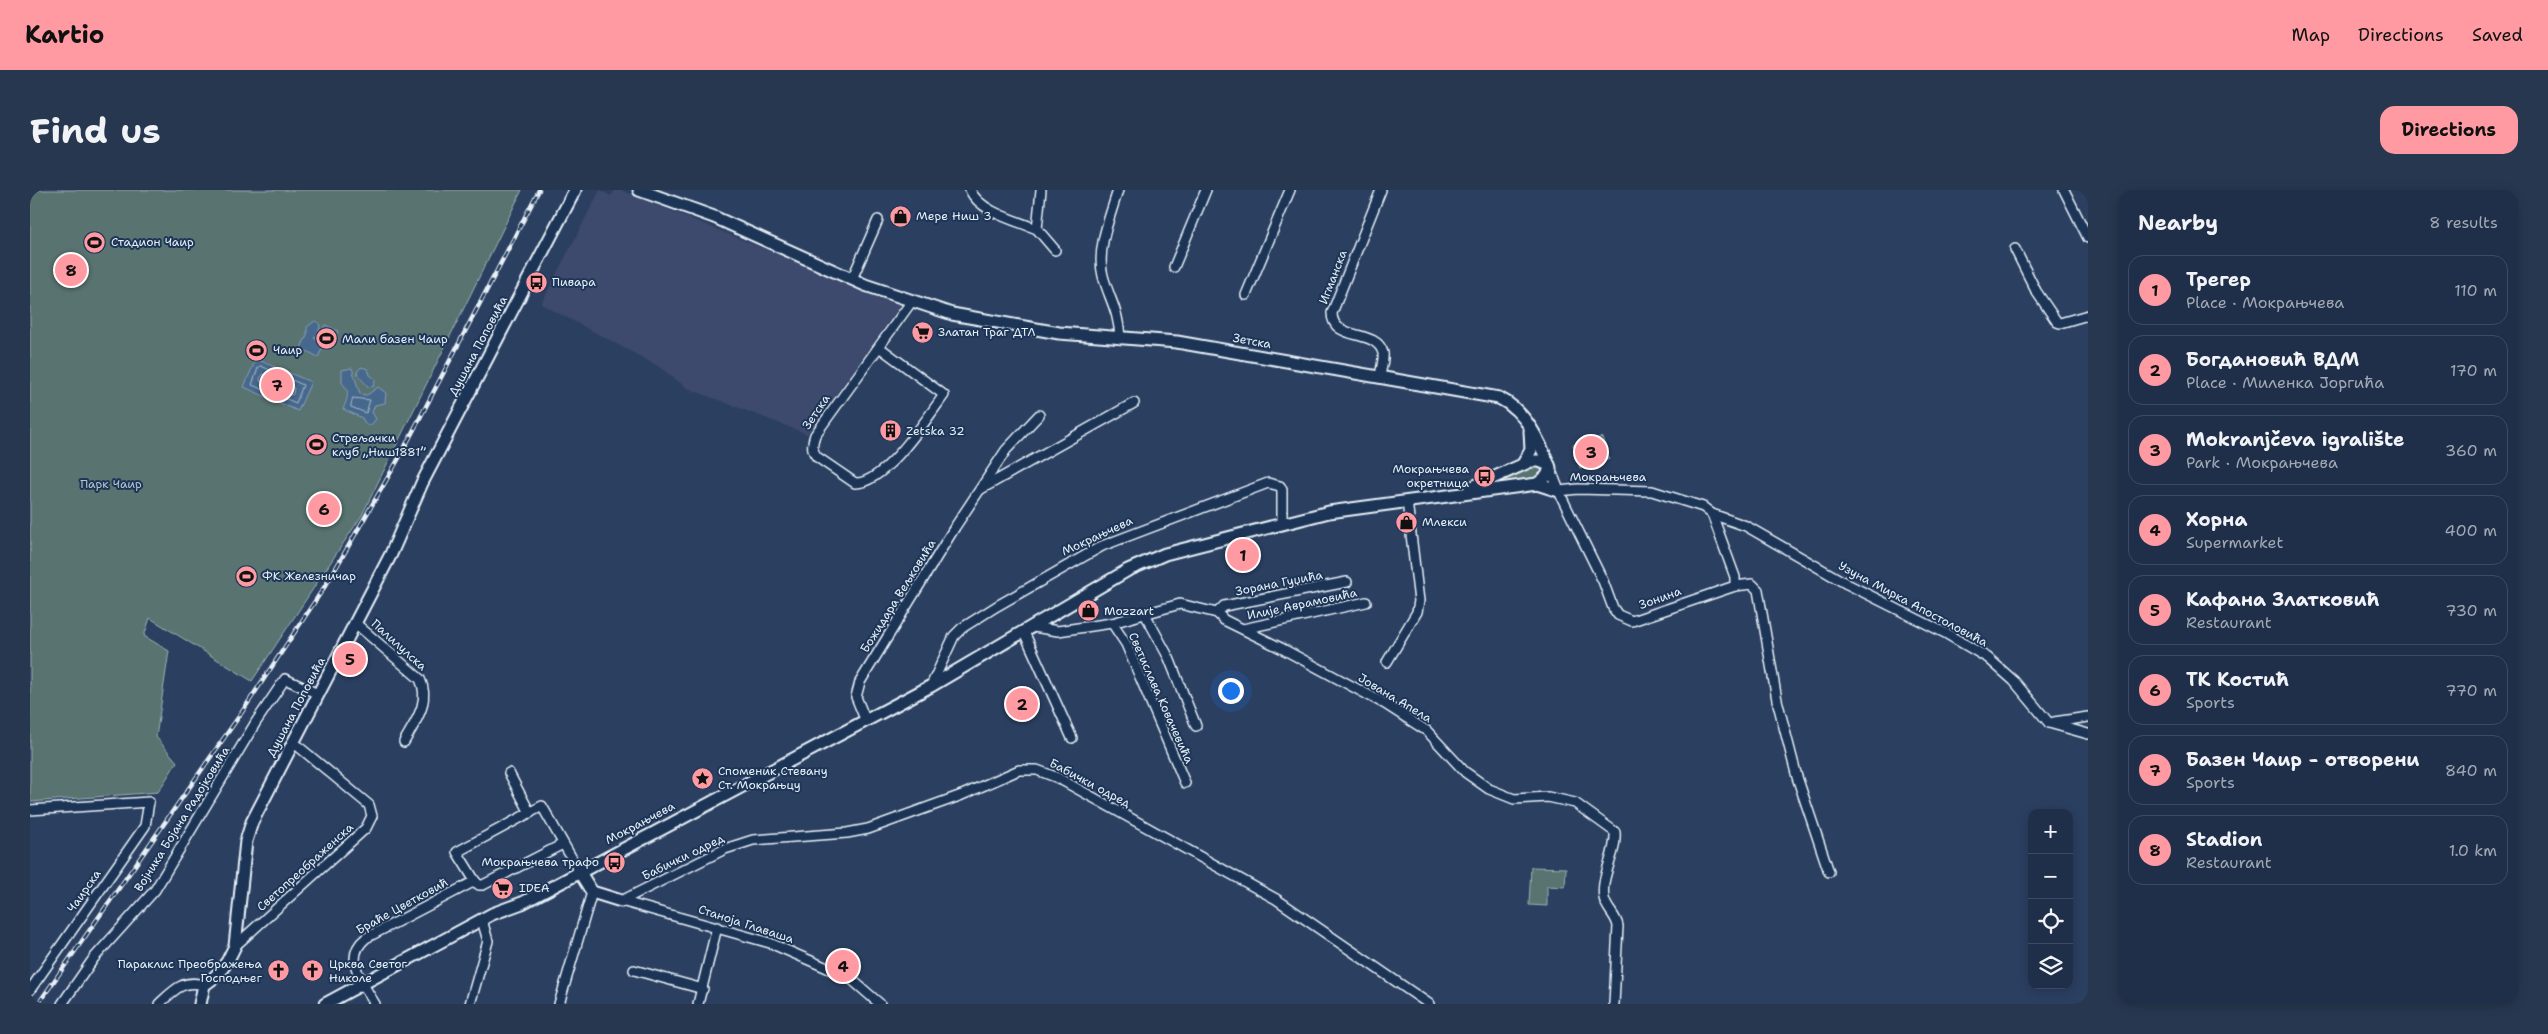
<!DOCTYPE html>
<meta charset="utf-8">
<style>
body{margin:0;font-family:"Shantell Sans",sans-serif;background:#283750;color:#f1f3f6}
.controls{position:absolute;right:15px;bottom:15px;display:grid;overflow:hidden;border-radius:10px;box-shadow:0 2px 12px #0003}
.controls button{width:45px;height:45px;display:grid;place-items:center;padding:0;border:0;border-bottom:1px solid #3d4a61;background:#202f49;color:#f1f3f6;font:25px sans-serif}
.you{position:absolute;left:1200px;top:500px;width:18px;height:18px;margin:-12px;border:4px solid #fff;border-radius:50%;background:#1a73e8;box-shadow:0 0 0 8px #1a73e833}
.badge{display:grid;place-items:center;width:32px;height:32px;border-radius:50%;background:#ff9aa2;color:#111;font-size:16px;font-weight:700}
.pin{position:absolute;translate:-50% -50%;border:2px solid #fff;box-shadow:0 1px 5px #0006}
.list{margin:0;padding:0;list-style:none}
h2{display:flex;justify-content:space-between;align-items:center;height:65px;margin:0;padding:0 20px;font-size:21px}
h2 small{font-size:16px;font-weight:400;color:#a2a9b4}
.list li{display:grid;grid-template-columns:32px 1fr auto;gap:15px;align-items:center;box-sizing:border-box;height:70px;margin:0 10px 10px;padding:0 10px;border:1px solid #3d4a61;border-radius:15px}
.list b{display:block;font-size:19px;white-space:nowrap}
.list p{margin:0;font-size:16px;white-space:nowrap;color:#a2a9b4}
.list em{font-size:16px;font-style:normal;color:#a2a9b4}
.icon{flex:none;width:28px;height:28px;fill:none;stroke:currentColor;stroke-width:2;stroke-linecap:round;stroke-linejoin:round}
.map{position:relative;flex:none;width:2058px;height:814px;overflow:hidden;border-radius:15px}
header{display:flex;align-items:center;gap:30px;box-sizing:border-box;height:70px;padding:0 25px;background:#ff9aa2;color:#111}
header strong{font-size:24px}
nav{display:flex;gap:28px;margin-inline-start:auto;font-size:18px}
.intro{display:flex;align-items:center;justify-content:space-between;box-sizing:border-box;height:120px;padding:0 30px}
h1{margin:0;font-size:35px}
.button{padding:12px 22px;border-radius:15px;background:#ff9aa2;color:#111;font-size:18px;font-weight:700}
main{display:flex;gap:30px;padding:0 30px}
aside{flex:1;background:#202f49;border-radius:15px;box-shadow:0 2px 12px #0003}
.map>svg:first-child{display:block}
.built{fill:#3c4a6d}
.green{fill:#587370;stroke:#a0b2b4}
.water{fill:#47688d;stroke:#879fb8}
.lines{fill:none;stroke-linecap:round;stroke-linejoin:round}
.shore{stroke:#a8bacd;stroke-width:1}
.minor-casing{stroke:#e8f1f8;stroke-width:12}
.tertiary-casing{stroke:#e8f1f8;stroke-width:15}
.minor{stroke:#1d3557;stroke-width:9}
.tertiary{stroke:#1d3557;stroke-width:11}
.rail-casing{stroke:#e8f1f8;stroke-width:4.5}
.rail{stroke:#1d3557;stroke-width:2.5;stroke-dasharray:8;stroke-linecap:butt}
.labels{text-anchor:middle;stroke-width:4;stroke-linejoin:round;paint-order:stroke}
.poi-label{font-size:12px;fill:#e8f1f8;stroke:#1d3557;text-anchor:start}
.street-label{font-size:12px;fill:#e8f1f8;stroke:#1d3557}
.park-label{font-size:12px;fill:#b6c5c8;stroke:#1d3557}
</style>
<header>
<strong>Kartio</strong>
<nav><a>Map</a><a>Directions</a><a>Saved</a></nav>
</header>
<div class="intro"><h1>Find us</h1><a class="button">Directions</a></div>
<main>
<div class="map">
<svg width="2058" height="814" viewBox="0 0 2058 814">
<rect width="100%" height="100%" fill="#2b3f61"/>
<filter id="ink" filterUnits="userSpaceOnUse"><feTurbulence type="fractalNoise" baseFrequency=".02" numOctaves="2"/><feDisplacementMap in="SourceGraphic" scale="10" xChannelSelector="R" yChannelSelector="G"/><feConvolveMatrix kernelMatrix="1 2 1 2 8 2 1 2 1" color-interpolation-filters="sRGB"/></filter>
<g filter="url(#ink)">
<!-- built -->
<polygon class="built" points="570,0 581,6 585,0 591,0 871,115 777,244 657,198 628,176 511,114"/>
<!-- green -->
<g class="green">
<polygon points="0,0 492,0 332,325 222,491 120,428 114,446 139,461 126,547 147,572 128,602 0,612"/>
<polygon points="1572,247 1579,269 1550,278 1543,255"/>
<polygon points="1501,274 1512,277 1512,282 1507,288 1459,295"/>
<polygon points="1501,677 1536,678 1535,697 1517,696 1517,716 1499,715"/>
</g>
<!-- water -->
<g class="water">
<polygon points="285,131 288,132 290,136 288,145 284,148 288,150 295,135 308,141 302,153 296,151 288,167 271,158 277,145 277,137"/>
<polygon points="226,169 281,192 268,221 214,197"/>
<path d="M331,177L338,179L340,185L345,189L344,196L338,197C335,192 328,187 327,182Z"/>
<path d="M322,178L330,204L337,205L348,197L356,203L355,213L345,215L342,222L346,229L341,235H336L332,228L313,219C317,210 321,201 312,193V180Z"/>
</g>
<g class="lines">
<!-- shore -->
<g class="shore">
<polygon points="231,176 273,195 266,213 222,195 228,178"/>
<polygon points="234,184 264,198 263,204 260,205 231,192 230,189"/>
<polygon points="323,208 340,210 336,223 321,217"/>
</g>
<defs>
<g id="minor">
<path d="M940,0C950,22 985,30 1007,39"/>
<polyline points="1011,0 1007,39 1025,60"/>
<path d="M1088,0C1080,27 1066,59 1073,86C1080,111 1089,121 1090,149"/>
<polyline points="2034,0 2058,48"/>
<polyline points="1985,59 2006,101 2027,132 2030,133 2058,125"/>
<polyline points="1144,77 1176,0"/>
<polyline points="822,89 848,30"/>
<polyline points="1216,105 1260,0"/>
<path d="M849,157L914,205C897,228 855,294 825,293L787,267C781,260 782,254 785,245L882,111"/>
<path d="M1350,186C1351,179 1354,170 1353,163C1347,138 1302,152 1302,123L1351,0"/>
<polyline points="1520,278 1532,308 1573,391 1583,418 1588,425 1602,431 1705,396 1705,387 1682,324"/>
<polyline points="951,299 1104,213"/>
<polyline points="1529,301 1548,299 1622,301 1673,317 1682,324 1716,336 1817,394 1917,444 1958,468 1984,491 2019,533 2058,544"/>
<polyline points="1705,396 1722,394 1728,400 1747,510 1767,587 1799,682"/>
<polyline points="1187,423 1194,416 1317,392"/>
<polyline points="1115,424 1139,468 1166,536"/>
<path d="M325,433L390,489C401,512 385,532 374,552"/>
<polyline points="1082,433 1096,454 1155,593"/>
<path d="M1004,437L1028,441L1082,433L1150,414L1187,423L1194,430L1251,458L1355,514L1397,541L1435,582L1459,599L1484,609L1518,607L1545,613L1585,642C1587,664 1570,686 1574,708C1576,719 1586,725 1588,736L1584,814"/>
<polyline points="1213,439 1336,412"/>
<polyline points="994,442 1042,548"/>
<polyline points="1357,472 1387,422 1389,411 1377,311"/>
<polyline points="901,496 924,446 932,438 967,416 1072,356 1238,293 1250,296 1252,300 1252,333"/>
<polyline points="835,529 826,507 830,492 925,337 976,260 1009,225"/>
<polyline points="2024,532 2058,527"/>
<polyline points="479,583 500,623"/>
<polyline points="0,620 119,612 115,636 0,800"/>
<polyline points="445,691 449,695 453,695 533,654"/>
<polyline points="591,711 695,659 723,650 817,643 838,639 932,605 989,580 1007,580 1028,588 1246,709 1399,814"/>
<polyline points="591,711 740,753 820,788 850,814"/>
<polyline points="205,756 336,638 342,626 339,615 263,552"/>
<polyline points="604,780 673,799"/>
<polyline points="32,814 64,768 125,700 226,532 255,489 288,504"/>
<path d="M129,814C144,800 153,789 174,795"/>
<path d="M345,814C333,794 312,767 336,748L445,691L427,662L512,616L549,681"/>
<polyline points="440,814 458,751 452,730"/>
<polyline points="529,814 562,702"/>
<polyline points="668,814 687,737"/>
</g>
<g id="tertiary">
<polyline points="1493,274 1501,260 1500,241"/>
<polyline points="1507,294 1529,301"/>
<polyline points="1440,298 1501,271 1509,271 1519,275"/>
<polyline points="549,681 562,702 591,711"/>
<polyline points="170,814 174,795 186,786 197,772 205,756 216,651 222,632 361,364 392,293 545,0"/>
<path d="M295,814L462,724L492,713L901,496L1098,380L1135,364L1299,322L1507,294L1517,286L1520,278C1510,252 1496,221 1469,208L1147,152L1029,143L922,124L835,95L684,27L609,0"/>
</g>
</defs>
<!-- minor casing -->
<use href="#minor" class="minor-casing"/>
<!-- tertiary casing -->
<use href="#tertiary" class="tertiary-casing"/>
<!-- minor -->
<use href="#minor" class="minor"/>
<!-- tertiary -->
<use href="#tertiary" class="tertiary"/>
<defs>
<polyline id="rail" points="8,814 210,525 299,390 369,268 509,0"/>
</defs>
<!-- rail casing -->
<use href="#rail" class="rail-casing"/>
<!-- rail -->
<use href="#rail" class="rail"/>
</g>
</g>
<!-- icons -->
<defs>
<symbol id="shop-disc" viewBox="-11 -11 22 22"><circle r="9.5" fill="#ff9aa2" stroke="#1d3557"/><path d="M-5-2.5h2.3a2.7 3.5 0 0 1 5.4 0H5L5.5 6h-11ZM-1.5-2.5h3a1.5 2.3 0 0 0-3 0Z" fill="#111"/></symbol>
<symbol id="stadium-disc" viewBox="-11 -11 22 22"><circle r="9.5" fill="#ff9aa2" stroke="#1d3557"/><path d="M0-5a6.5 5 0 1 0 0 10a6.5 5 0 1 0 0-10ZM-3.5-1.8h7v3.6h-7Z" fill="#111"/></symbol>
<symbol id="bus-disc" viewBox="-11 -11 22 22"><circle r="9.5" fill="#ff9aa2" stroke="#1d3557"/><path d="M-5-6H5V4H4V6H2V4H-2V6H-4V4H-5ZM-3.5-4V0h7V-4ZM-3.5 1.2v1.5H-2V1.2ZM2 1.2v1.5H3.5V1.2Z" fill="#111"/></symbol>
<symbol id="supermarket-disc" viewBox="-11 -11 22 22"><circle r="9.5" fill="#ff9aa2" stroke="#1d3557"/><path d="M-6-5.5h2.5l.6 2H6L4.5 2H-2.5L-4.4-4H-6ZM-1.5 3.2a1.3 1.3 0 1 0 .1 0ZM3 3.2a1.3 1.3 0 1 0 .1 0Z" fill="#111"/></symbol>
<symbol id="building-disc" viewBox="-11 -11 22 22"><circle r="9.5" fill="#ff9aa2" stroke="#1d3557"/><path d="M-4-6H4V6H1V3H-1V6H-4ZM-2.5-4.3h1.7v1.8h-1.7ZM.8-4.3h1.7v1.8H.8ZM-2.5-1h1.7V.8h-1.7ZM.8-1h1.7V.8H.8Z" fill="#111"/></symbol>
<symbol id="sight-disc" viewBox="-11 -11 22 22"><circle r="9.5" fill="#ff9aa2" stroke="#1d3557"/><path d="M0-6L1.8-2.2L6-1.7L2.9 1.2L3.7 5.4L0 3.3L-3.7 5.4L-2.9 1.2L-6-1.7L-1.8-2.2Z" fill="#111"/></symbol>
<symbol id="church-disc" viewBox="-11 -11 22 22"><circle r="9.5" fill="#ff9aa2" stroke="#1d3557"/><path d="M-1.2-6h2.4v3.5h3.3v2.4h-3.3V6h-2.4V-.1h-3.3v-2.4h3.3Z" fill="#111"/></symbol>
</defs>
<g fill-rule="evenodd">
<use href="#shop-disc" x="858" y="14" width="25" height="25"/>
<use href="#stadium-disc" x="52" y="40" width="25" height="25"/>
<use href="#bus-disc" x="494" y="80" width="25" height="25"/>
<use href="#supermarket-disc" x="880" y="130" width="25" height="25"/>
<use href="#stadium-disc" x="284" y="136" width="25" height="25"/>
<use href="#stadium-disc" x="214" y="148" width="25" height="25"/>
<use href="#building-disc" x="848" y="228" width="25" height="25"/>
<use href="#stadium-disc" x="274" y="242" width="25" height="25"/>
<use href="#bus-disc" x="1442" y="274" width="25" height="25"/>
<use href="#shop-disc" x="1364" y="320" width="25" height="25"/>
<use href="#stadium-disc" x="204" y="374" width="25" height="25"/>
<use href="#shop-disc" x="1046" y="408" width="25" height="25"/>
<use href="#sight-disc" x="660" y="576" width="25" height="25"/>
<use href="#bus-disc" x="572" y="660" width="25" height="25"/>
<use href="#supermarket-disc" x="460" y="686" width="25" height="25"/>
<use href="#church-disc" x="236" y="768" width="25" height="25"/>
<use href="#church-disc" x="270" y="768" width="25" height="25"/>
</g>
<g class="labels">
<!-- poi labels -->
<g class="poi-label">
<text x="886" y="30">Мере Ниш 3</text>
<text x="81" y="56">Стадион Чаир</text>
<text x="522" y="96">Пивара</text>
<text x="908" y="146">Златан Траг ДТЛ</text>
<text x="312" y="153">Мали базен Чаир</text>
<text x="243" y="164">Чаир</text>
<text x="876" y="245">Zetska 32</text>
<text x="302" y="252">Стрељачки<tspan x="302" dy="14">клуб „Ниш1881”</tspan></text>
<text x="1439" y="283" text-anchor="end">Мокрањчева<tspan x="1439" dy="14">окретница</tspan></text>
<text x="1392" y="336">Млекси</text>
<text x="232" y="390">ФК Железничар</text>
<text x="1074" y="425">Mozzart</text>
<text x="688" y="585">Споменик Стевану<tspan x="688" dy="14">Ст. Мокрањцу</tspan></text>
<text x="569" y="676" text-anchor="end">Мокрањчева трафо</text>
<text x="489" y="702">IDEA</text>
<text x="232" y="778" text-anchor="end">Параклис Преображења<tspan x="232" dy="14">Господњег</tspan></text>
<text x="299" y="778">Црква Светог<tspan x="299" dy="14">Николе</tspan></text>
</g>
<!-- street labels -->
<g class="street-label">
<text transform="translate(1303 87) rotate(-69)" y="4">Игманска</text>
<text transform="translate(1222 151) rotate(10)" y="4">Зетска</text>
<text transform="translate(448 156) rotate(-62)" y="4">Душана Поповића</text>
<text transform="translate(786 222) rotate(-56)" y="4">Зетска</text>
<text x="1578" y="291">Мокрањчева</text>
<text transform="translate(1067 346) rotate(-25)" y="4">Мокрањчева</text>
<text transform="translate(1249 393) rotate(-11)" y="4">Зорана Гуџића</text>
<text transform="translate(868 406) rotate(-58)" y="4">Божидара Вељковића</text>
<text transform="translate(1630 408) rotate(-20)" y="4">Зонина</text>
<text transform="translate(1272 414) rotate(-12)" y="4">Илије Аврамовића</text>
<text transform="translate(1883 414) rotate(28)" y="4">Узуна Мирка Апостоловића</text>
<text transform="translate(369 455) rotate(42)" y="4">Палилулска</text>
<text transform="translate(1131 508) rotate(66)" y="4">Светислава Ковачевића</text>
<text transform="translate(1365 508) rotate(31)" y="4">Јована Апела</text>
<text transform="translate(266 517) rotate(-62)" y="4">Душана Поповића</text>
<text transform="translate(1060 593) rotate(28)" y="4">Бабички одред</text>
<text transform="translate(152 629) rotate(-58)" y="4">Војника Бојана Радојковића</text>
<text transform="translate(610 633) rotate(-28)" y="4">Мокрањчева</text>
<text transform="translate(653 667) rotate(-26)" y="4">Бабички одред</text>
<text transform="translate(275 677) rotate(-42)" y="4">Светопреображенска</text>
<text transform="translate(54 701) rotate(-55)" y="4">Чаирска</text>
<text transform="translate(372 716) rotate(-29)" y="4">Браће Цветковић</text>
<text transform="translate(716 734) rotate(18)" y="4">Станоја Главаша</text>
</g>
<!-- park labels -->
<g class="park-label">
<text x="81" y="298">Парк Чаир</text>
</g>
</g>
</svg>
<div class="controls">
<button>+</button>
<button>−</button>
<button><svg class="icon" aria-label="locate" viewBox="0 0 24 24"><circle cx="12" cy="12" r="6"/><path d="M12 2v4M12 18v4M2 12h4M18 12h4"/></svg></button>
<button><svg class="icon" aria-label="layers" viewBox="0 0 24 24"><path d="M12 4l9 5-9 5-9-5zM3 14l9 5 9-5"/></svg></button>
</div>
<div class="you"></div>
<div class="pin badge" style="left:1213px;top:365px">1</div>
<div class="pin badge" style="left:992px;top:514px">2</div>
<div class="pin badge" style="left:1561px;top:262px">3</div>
<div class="pin badge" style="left:813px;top:776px">4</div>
<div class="pin badge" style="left:320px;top:469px">5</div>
<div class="pin badge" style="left:294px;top:319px">6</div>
<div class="pin badge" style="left:247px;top:195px">7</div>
<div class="pin badge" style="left:41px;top:80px">8</div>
</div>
<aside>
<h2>Nearby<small>8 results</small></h2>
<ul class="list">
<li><span class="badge">1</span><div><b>Трегер</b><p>Place · Мокрањчева</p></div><em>110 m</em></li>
<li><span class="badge">2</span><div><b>Богдановић ВДМ</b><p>Place · Миленка Јоргића</p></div><em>170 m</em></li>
<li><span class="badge">3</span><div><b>Mokranjčeva igralište</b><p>Park · Мокрањчева</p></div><em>360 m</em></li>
<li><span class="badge">4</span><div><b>Хорна</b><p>Supermarket</p></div><em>400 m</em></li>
<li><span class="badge">5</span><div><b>Кафана Златковић</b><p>Restaurant</p></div><em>730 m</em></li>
<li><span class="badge">6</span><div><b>ТК Костић</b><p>Sports</p></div><em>770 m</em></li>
<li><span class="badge">7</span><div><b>Базен Чаир - отворени</b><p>Sports</p></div><em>840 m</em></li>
<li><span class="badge">8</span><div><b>Stadion</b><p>Restaurant</p></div><em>1.0 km</em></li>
</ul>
</aside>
</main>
